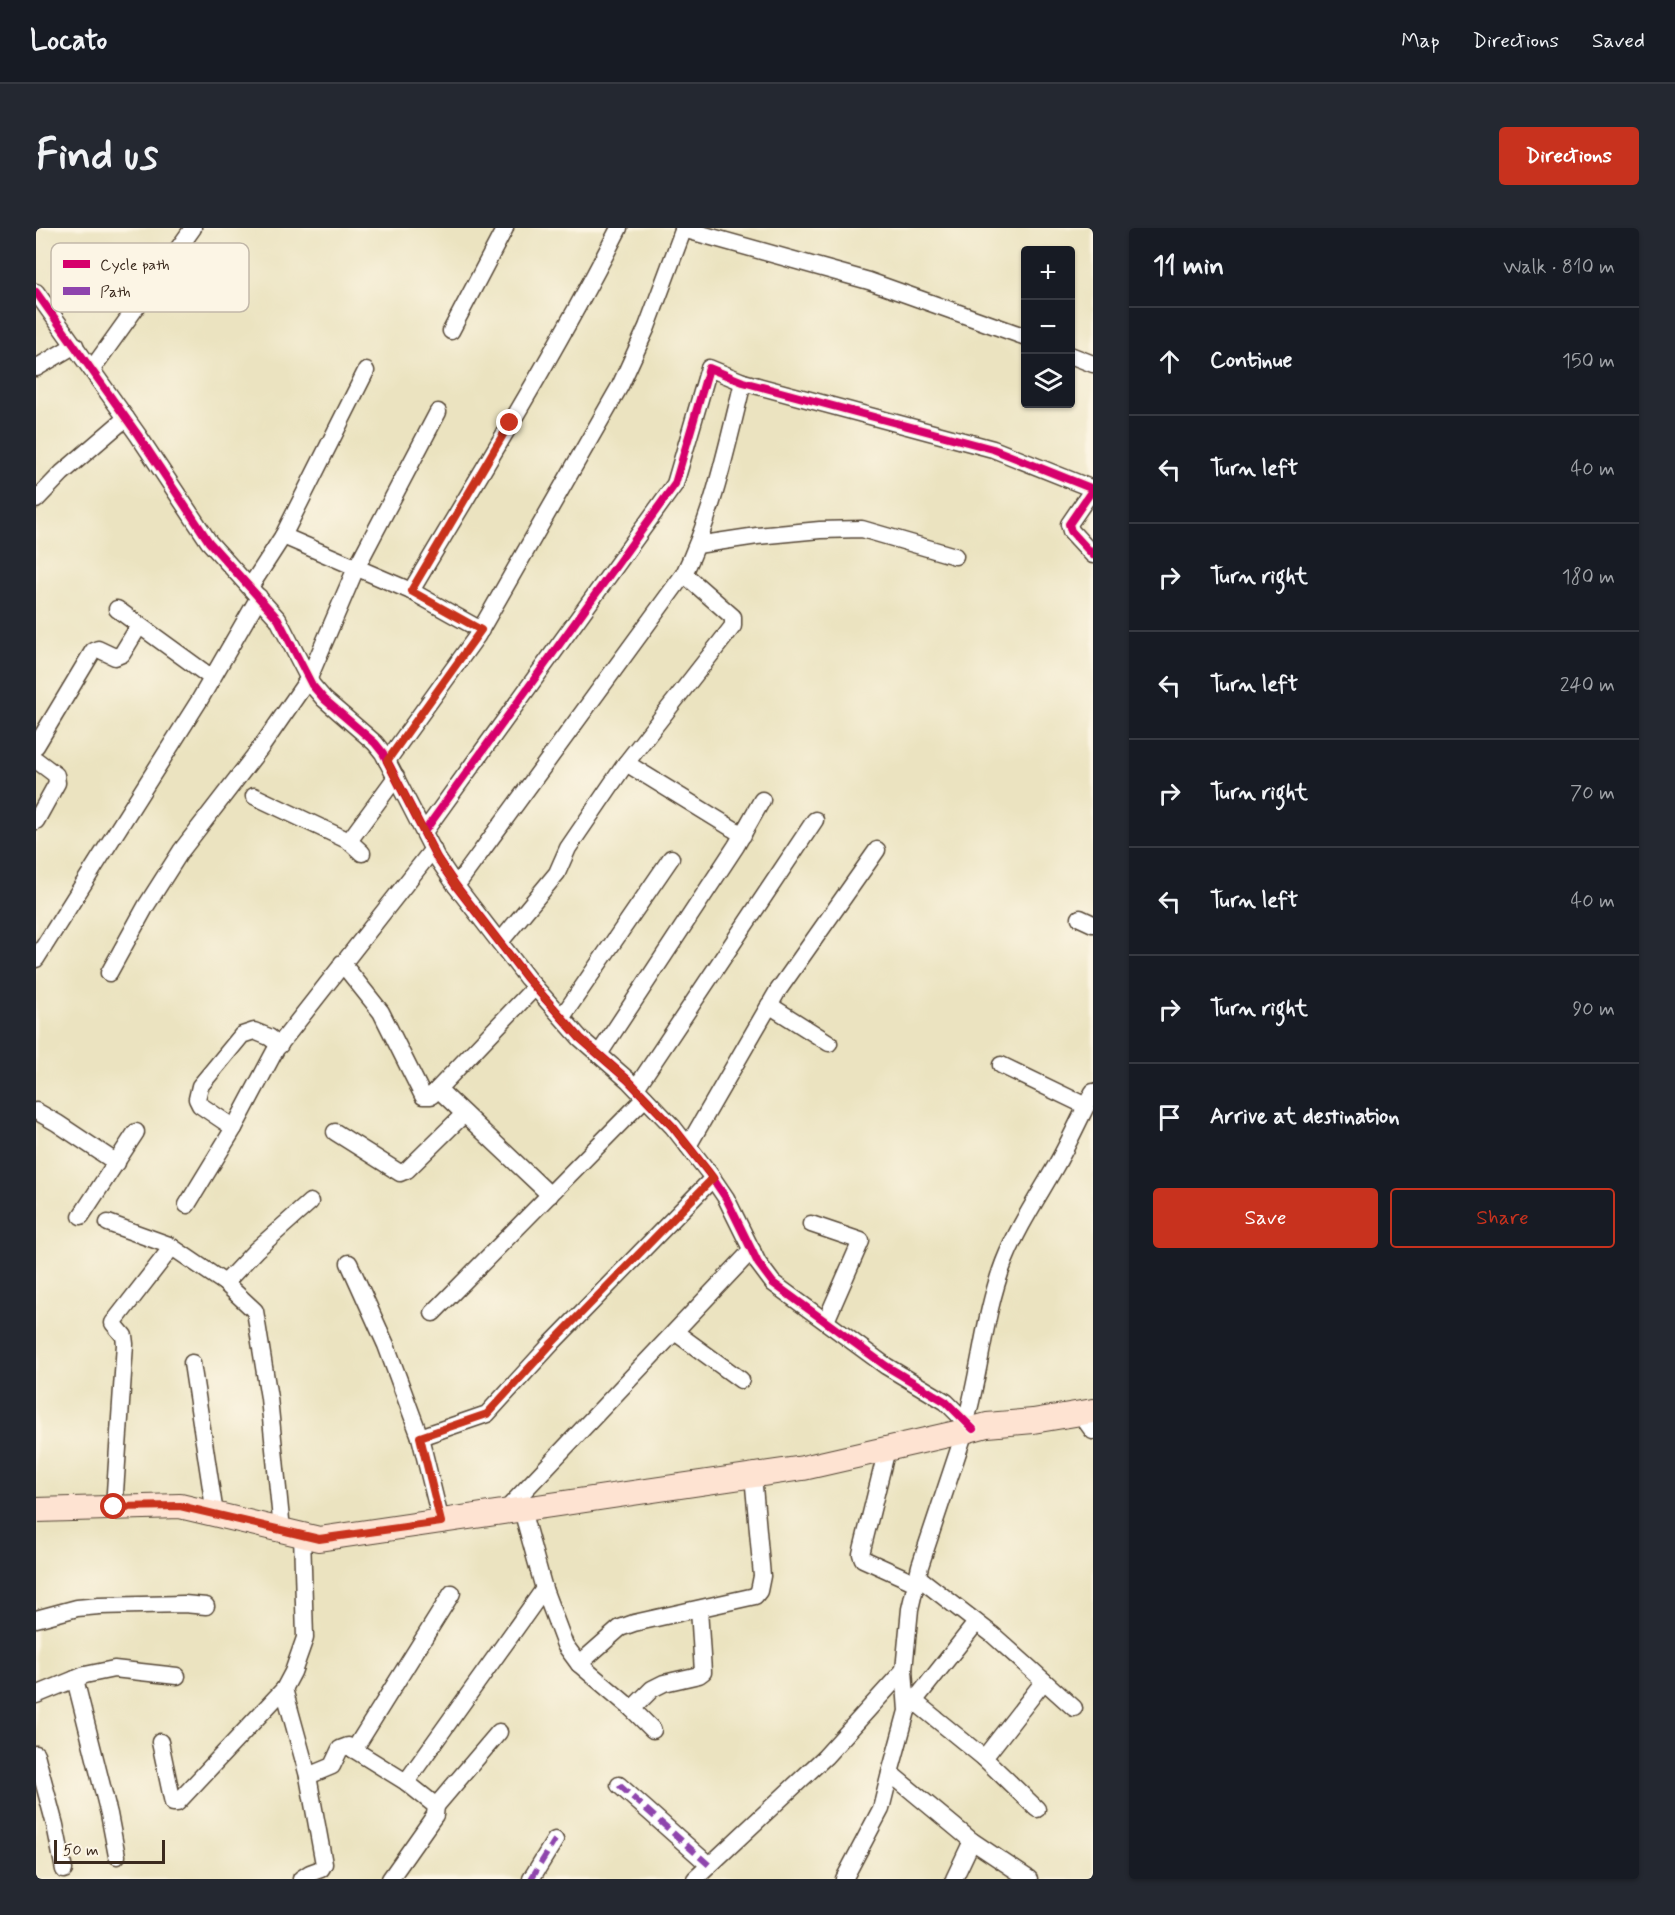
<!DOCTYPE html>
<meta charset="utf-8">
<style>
body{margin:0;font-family:Mynerve,sans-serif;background:#242831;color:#f1f3f6}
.controls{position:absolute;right:18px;top:18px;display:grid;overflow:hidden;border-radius:6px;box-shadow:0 2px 4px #0004}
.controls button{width:54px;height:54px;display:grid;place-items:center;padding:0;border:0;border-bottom:2px solid #363941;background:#171b24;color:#f1f3f6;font:30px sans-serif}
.scale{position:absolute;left:18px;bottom:15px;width:111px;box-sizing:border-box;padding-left:6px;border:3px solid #3b2a1e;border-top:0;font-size:16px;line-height:21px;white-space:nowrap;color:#3b2a1e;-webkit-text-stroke:4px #fcf5e5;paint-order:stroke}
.stop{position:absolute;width:18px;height:18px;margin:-14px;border:4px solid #c8321e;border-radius:50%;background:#fff}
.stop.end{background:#c8321e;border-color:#fff;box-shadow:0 2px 6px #0008}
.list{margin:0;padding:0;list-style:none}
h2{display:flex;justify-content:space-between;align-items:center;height:78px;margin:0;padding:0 24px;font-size:26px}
h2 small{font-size:20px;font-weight:400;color:#9ea1a6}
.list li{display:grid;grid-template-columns:39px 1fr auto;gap:18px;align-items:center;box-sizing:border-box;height:108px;padding:0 24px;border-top:2px solid #363941}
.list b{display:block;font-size:22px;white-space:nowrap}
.list em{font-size:20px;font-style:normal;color:#9ea1a6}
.actions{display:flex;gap:12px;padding:18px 24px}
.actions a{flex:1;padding:14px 0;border:2px solid #c8321e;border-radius:6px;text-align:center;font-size:21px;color:#c8321e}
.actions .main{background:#c8321e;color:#fff}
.icon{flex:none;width:33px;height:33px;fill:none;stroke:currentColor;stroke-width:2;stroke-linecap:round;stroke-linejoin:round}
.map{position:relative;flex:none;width:1057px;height:1651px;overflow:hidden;border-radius:6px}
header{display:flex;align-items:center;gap:36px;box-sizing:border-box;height:84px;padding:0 30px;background:#171b24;border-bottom:2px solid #363941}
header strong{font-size:28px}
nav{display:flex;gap:33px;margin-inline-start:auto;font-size:21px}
.intro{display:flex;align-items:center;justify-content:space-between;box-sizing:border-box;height:144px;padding:0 36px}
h1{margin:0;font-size:42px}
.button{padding:15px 27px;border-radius:6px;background:#c8321e;color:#fff;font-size:21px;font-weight:700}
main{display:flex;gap:36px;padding:0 36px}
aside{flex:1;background:#171b24;border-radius:6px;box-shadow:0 2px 4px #0004}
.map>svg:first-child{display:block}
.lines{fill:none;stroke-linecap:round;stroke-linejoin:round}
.street-casing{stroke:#554636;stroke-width:19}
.secondary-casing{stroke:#554636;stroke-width:26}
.street{stroke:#fff;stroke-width:16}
.secondary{stroke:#fee3d2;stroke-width:24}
.quiet{stroke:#8e44ad;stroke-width:6;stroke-dasharray:12 6;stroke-linecap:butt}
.cycleway-casing{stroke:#fcf5e5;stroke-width:11}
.cycleway{stroke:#d6006c;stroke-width:8}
.route{stroke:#c8321e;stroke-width:8}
.key{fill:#fcf5e5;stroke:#c2b8a9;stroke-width:1.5}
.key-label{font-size:16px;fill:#3b2a1e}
</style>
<header>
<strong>Locato</strong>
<nav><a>Map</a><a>Directions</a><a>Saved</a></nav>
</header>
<div class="intro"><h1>Find us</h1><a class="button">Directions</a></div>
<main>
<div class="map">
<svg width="1057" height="1651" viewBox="0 0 1057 1651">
<rect width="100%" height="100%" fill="#fcf5e5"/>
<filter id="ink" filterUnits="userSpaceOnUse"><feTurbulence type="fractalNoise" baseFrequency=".0167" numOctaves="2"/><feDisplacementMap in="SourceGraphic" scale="12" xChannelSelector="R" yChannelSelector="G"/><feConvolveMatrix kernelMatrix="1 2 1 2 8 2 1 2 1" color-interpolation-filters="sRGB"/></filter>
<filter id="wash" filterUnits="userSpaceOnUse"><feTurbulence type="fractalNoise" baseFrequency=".008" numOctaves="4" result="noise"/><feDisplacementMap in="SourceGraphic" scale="24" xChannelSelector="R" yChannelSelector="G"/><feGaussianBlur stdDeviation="1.35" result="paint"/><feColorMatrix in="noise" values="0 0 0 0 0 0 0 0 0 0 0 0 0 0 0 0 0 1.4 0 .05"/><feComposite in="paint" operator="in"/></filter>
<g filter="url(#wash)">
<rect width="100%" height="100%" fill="#ebe3c0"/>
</g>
<g filter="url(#ink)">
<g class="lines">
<defs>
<g id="street">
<polyline points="647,1 833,53 990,109"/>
<polyline points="0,64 102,207 173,314 242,391 276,457 288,471 339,515 347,525 401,630 420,658 491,750 544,810 592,852 637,899 673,945 690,970 722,1035 737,1055 850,1138 910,1174 937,1201"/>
<polyline points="415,103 469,0"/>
<polyline points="1034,127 1057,136"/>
<polyline points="0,140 39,117"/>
<polyline points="56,141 157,0"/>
<polyline points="0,272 26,245 90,190"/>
<polyline points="247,308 375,363 445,402"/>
<polyline points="661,317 721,308 784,302 826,301 919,328"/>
<polyline points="214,359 247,308 330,143"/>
<path d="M375,363C446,243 520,124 583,0"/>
<polyline points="81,381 176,450"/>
<polyline points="0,518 57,423 62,421 79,429 86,426 103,398"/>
<polyline points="0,532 20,547 21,555 0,593"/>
<polyline points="351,533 441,408 584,158 611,99 648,0"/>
<polyline points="590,535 707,607"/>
<polyline points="218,568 313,613 326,625"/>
<polyline points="388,604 639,256 673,140 707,154 957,221 1057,261 1033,296 1035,303 1057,327"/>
<polyline points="313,613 360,549"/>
<path d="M420,658L648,346C677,286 691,219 707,154"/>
<polyline points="1044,690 1057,696"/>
<polyline points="464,714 521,645 532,620 590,535 697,398 697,389 648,346"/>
<polyline points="0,731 163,473 223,369"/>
<polyline points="306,735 345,784 387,868 395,868 499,759"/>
<polyline points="73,745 110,678 145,623 226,518 273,450 320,340 402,184"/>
<polyline points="733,777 793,815"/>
<polyline points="526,789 635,630"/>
<polyline points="563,826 700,618 726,572"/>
<polyline points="965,837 1050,878"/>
<polyline points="600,860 779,592"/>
<polyline points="402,861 514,967"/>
<polyline points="0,883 21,895 81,935"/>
<polyline points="198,900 164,877 161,871 164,858 206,807 218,803 233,809 244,817"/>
<polyline points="299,904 364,945 371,942 428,886"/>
<polyline points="652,918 741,764 841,622"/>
<polyline points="151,977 198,900 240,821 397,621"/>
<polyline points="45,988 100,904"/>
<polyline points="72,995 133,1017 189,1055 219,1083 233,1170 246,1302"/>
<polyline points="775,996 825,1013 790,1093"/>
<polyline points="313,1035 350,1117 384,1209 405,1294"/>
<polyline points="189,1055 220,1022 274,974"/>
<polyline points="397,1085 609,870"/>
<polyline points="639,1104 705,1152"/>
<polyline points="156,1135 179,1286"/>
<polyline points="1044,1185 1057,1203"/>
<path d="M930,1193C945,1140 948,1086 968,1034C981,1001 1000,972 1018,941C1032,917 1044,890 1057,864"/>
<polyline points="384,1209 451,1186 516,1115 677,950"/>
<polyline points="851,1221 825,1326 827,1331 880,1355"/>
<polyline points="78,1279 89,1116 88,1108 77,1095 136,1019"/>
<polyline points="486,1282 508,1361 529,1417 543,1436 596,1481 617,1502"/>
<polyline points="468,1284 716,1022"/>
<polyline points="882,1349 957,1407 1038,1480"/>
<polyline points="0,1391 41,1380 63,1378 148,1376 170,1378"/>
<polyline points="543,1436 584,1400 598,1395 719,1368 723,1363 726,1348 717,1247"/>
<polyline points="39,1451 73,1586 81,1628"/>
<polyline points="248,1461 272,1548 288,1636 285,1641 274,1645 265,1651"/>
<polyline points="0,1467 49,1447 78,1441 141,1448"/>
<polyline points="878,1473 948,1530 1001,1581"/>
<polyline points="596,1481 616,1461 628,1455 663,1447 667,1444 663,1381"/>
<polyline points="872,1481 940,1395"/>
<polyline points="124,1514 137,1575 141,1575 248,1461 257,1444 269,1410 266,1306"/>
<polyline points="318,1522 416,1365"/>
<polyline points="0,1526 19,1597 28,1642"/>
<polyline points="948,1530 1008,1453"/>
<polyline points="854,1545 936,1613 993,1651"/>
<polyline points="272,1548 296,1538 304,1521 312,1518 370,1554 400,1578 399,1587 354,1651"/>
<polyline points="370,1554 508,1361"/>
<polyline points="583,1557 673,1637"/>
<polyline points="400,1578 463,1504"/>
<polyline points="495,1651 519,1612"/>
<polyline points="659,1651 789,1529 868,1442"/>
<polyline points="808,1651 845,1581 854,1545 871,1483 868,1442 874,1381 884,1338 929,1203"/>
<polyline points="918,1651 936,1613"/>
</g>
<polyline id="secondary" points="0,1282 144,1278 283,1311 767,1240 929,1203 951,1197 997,1193 1057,1183"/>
</defs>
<!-- street casing -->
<use href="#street" class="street-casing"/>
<!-- secondary casing -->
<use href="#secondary" class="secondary-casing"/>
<!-- street -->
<use href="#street" class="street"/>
<!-- secondary -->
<use href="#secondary" class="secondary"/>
<!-- quiet -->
<g class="quiet">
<polyline points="583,1557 673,1637"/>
<polyline points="495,1651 519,1612"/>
</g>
<defs>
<g id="cycleway">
<polyline points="0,64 102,207 173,314 242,391 276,457 288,471 339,515 347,525 401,630 420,658 491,750 544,810 592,852 637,899 673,945 690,970 722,1035 737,1055 850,1138 910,1174 937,1201"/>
<polyline points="388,604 639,256 673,140 707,154 957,221 1057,261 1033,296 1035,303 1057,327"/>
</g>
</defs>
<!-- cycleway casing -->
<use href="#cycleway" class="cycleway-casing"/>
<!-- cycleway -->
<use href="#cycleway" class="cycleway"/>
</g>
</g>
<g class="lines" filter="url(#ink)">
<!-- route -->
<polyline class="route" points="78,1279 144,1278 283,1311 405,1294 384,1209 451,1186 516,1115 677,950 637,899 592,852 544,810 491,750 420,658 401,630 351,533 445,402 375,363 474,195"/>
</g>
<!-- legend -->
<rect x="15" y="15" width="198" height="69" rx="9" class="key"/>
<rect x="27" y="32" width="27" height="8" fill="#d6006c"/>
<rect x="27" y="59" width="27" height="8" fill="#8e44ad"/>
<g class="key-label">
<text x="64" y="42">Cycle path</text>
<text x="64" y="69">Path</text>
</g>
</svg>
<div class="controls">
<button>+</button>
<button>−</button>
<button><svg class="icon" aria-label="layers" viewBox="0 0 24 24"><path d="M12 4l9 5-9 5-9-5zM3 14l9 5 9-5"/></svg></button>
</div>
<div class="scale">50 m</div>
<div class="stop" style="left:78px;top:1279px"></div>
<div class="stop end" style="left:474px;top:195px"></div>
</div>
<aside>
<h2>11 min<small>Walk · 810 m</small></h2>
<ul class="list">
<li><svg class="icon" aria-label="ahead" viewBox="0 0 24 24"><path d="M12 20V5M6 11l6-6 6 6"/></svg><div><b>Continue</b></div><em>150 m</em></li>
<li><svg class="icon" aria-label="left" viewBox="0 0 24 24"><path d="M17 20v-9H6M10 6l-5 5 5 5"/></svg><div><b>Turn left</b></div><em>40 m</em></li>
<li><svg class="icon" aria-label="right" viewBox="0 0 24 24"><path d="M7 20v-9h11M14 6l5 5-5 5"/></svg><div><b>Turn right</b></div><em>180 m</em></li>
<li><svg class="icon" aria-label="left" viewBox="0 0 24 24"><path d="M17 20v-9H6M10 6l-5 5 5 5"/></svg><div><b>Turn left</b></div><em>240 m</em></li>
<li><svg class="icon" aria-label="right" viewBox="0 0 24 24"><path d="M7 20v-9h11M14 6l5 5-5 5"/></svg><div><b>Turn right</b></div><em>70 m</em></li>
<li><svg class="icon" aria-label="left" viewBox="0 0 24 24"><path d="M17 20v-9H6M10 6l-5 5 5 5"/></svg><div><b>Turn left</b></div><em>40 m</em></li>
<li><svg class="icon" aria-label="right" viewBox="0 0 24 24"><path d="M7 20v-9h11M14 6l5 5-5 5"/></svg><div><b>Turn right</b></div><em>90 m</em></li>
<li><svg class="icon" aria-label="arrive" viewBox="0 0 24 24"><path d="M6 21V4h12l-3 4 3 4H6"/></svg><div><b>Arrive at destination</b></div></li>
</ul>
<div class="actions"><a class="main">Save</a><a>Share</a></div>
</aside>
</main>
